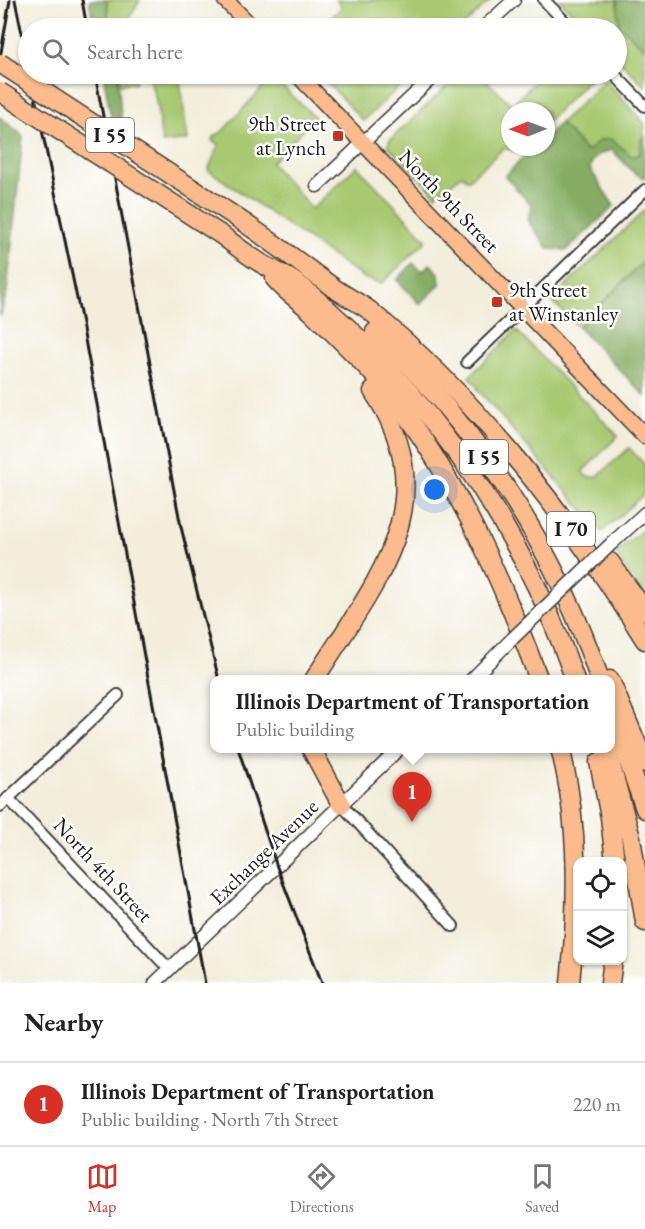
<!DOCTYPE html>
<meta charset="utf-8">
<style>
body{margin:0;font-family:"EB Garamond",serif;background:#f2f2f2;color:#222}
.controls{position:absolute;right:18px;bottom:18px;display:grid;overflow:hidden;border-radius:12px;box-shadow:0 2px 4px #0004}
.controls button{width:54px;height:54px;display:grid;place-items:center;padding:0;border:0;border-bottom:2px solid #e0e0e0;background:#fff;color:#222;font:30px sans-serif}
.compass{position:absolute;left:501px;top:102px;width:54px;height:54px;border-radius:50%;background:#fff;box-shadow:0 2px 4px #0004;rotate:269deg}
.you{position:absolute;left:435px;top:490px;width:21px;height:21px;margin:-15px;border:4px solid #fff;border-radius:50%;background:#1a73e8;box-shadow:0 0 0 9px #1a73e833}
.badge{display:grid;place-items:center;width:39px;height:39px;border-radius:50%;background:#d93025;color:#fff;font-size:20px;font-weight:700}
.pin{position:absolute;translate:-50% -50px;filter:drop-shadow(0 2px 3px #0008)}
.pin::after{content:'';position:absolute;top:32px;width:21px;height:18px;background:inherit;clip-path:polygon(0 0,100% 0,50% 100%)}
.popup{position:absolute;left:210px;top:675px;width:405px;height:78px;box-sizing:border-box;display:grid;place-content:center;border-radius:12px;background:#fff;filter:drop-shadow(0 2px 4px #0005);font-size:20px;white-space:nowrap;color:#767676}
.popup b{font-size:22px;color:#222}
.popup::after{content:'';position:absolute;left:50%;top:100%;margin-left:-12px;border:12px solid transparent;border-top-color:#fff}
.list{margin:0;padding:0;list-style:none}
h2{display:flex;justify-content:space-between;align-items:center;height:78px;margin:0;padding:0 24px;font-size:26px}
h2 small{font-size:20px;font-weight:400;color:#767676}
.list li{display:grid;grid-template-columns:39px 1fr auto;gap:18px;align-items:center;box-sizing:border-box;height:84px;padding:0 24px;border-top:2px solid #e0e0e0}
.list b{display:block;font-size:22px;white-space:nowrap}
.list p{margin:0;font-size:20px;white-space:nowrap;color:#767676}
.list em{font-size:20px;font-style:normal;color:#767676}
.icon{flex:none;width:33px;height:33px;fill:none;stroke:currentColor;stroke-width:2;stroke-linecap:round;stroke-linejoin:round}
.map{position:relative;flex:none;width:645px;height:983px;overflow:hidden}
.search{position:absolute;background:#fff;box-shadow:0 2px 4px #0004;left:18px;right:18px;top:18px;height:66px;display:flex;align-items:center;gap:15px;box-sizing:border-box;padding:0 21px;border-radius:33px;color:#767676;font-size:22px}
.sheet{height:162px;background:#fff}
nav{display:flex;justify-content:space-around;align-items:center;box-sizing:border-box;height:84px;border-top:2px solid #e0e0e0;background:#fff;font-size:16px;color:#767676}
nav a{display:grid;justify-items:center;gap:3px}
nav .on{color:#d93025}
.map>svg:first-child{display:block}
.green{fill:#a8c971;stroke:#627246;stroke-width:1.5}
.forest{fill:#86ad63;stroke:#516440;stroke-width:1.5}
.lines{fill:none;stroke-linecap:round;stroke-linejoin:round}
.minor-casing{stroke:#3c3c39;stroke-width:14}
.tertiary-casing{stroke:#3c3c39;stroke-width:15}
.primary-casing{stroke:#3c3c39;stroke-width:18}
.motorway-casing{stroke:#3c3c39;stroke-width:21}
.minor{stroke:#fff;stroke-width:10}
.tertiary{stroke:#fff;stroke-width:12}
.primary{stroke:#fbbb8d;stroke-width:15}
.motorway{stroke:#fbbb8d;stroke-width:18}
.rail{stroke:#1c1c1c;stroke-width:3}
.tertiary-bridge-casing{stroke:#3c3c39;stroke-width:15;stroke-linecap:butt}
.motorway-bridge-casing{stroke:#3c3c39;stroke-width:21;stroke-linecap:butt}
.tertiary-bridge{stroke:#fff;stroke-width:12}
.motorway-bridge{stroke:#fbbb8d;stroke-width:18}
.poi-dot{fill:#c8321e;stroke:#fff;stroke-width:2}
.labels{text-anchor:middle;stroke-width:5;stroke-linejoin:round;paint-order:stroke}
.shield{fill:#fff;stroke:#606060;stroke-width:1.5}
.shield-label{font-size:20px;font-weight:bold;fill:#1c1c1c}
.poi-label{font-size:21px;fill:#1c1c1c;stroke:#fff;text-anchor:end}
.street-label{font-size:21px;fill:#1c1c1c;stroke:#fff}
</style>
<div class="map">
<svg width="645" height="983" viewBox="0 0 645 983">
<rect width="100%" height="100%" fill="#fff"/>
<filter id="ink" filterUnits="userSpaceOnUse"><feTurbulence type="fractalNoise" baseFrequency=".0167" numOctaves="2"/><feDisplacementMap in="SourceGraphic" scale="12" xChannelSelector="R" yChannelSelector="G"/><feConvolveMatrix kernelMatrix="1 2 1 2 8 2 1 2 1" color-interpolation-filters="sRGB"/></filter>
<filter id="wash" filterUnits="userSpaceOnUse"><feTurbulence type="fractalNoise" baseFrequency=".008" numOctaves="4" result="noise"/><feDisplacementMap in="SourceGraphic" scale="24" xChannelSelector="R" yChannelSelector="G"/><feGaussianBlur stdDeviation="1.35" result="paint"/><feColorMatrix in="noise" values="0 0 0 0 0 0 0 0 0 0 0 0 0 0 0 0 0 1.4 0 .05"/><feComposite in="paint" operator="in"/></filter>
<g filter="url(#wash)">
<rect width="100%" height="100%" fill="#f2eedb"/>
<!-- green -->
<g class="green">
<polygon points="107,0 140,0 130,17 129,28 109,28"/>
<polygon points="336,0 491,0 461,28 320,28 342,7"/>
<polygon points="559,0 617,0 619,25 645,49 645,86 617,58 616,28 588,28"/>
<polygon points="118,74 135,74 136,82 121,84"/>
<polygon points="148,74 179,74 188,140 162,143 156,100"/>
<polygon points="319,74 413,74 363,121"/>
<polygon points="460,74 479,74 512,105 542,74 594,74 546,123 546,111 510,111 510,147 523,147 518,152 504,148 468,180 462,175 436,195 388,146 389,141"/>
<polygon points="272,77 315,117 271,163 312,209 357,166 427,240 381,284 364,278 208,170 219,144 212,141 213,137 222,132"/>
<polygon points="605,80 645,124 640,154 632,157 600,140 587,152 560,123"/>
<polygon points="645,210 645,260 578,327 551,300"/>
<polygon points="516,330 618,436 582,472 587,477 597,477 629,448 645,465 645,493 602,532 477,389 478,387 469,377"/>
<polygon points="645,528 645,598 615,553"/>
</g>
<!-- forest -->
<g class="forest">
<polygon points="89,0 107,0 109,28 94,28"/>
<polygon points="617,0 645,0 645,49 619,25"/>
<polygon points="103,74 118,74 121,118 111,117"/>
<polygon points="0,117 23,136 7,291 0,317"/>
<path d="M560,123L587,152L600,140L611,139L633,157L640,154L641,139L645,135V177L643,178L633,172L612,150C600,153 592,156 590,169L614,206L567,250L549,249L528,221L531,205L505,176L534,147H546V136Z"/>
<polygon points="645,260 645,396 578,327"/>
<polygon points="413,263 422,271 430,264 439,273 440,285 420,304 397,280"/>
</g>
</g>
<g filter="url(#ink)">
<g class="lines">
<defs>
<g id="minor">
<polyline points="544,0 571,28"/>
<polyline points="614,74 645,106"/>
<polyline points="467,362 645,190"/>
<polyline points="8,798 169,969"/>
<polyline points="341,804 453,926"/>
<polyline points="0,806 118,695"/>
</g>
<g id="tertiary">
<polyline points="483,28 514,0"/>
<polyline points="317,186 436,74"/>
<polyline points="611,544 645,513"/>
<polyline points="471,680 512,639"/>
<polyline points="155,983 400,748"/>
</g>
<g id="primary">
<polyline points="225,0 253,28"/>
<polyline points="297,74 645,436"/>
</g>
<g id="motorway">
<path d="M219,206C260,232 296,260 334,288C345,296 358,302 369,310C480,401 570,519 645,640"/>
<path d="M223,236C236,246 250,257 264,265C278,272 291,278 303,288C427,391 522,527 575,680"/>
<path d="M275,279C286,292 300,301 312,312C338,337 365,363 388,391C456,477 501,577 539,680"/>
<path d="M375,332C477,427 555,548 600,680"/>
<polyline points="610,562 645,611"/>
<path d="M314,680C374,583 448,504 373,391"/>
<polyline points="610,680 645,763"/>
<polyline points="610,708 645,809"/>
<polyline points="311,748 341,804"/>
<path d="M560,748C580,824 578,906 570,983"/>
<polyline points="606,748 631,838 645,922"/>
<polyline points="599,762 610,817 615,862"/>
<polyline points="610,983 613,960"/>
</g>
</defs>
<!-- minor casing -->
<use href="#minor" class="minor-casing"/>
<!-- tertiary casing -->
<use href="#tertiary" class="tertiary-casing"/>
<!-- primary casing -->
<use href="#primary" class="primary-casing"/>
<!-- motorway casing -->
<use href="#motorway" class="motorway-casing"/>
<!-- minor -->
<use href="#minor" class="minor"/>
<!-- tertiary -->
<use href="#tertiary" class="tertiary"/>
<!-- primary -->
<use href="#primary" class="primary"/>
<!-- motorway -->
<use href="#motorway" class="motorway"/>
<!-- rail -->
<g class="rail">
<polyline points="15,0 80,313 205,983"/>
<polyline points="82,0 87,28"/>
<polyline points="0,58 10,0"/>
<polyline points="95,74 181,527 219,680"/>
<polyline points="238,748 277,867 322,983"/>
</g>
<defs>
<polyline id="tertiary-bridge" points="512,639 611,544"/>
<g id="motorway-bridge">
<polyline points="0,63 219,206"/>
<polyline points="0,92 223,236"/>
</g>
</defs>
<!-- tertiary-bridge casing -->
<use href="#tertiary-bridge" class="tertiary-bridge-casing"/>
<!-- motorway-bridge casing -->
<use href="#motorway-bridge" class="motorway-bridge-casing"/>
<!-- tertiary-bridge -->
<use href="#tertiary-bridge" class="tertiary-bridge"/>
<!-- motorway-bridge -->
<use href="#motorway-bridge" class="motorway-bridge"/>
</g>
</g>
<!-- markers -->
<g class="poi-dot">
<rect x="332" y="130" width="12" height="12" rx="3"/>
<rect x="491" y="296" width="12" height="12" rx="3"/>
</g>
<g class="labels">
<!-- shield labels -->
<g class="shield">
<rect x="86" y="118" width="48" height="34" rx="4.5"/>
<rect x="460" y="440" width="48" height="34" rx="4.5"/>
<rect x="547" y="512" width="48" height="34" rx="4.5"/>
</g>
<g class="shield-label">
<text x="110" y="142">I 55</text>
<text x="484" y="464">I 55</text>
<text x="571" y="536">I 70</text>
</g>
<!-- poi labels -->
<g class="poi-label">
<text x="326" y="131">9th Street<tspan x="326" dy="24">at Lynch</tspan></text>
<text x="509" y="297" text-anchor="start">9th Street<tspan x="509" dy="24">at Winstanley</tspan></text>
</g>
<!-- street labels -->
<g class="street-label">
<text transform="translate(449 201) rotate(46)" y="7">North 9th Street</text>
<text transform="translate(264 852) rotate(-44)" y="7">Exchange Avenue</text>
<text transform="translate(103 870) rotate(47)" y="7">North 4th Street</text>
</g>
</g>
</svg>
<div class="controls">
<button><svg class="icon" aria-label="locate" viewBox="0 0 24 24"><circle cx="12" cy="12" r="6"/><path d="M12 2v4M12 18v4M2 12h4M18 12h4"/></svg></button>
<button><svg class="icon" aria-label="layers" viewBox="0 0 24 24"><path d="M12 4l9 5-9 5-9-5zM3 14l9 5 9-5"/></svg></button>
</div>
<svg class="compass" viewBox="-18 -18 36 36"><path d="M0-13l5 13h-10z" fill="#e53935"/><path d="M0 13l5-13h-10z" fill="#767676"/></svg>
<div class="you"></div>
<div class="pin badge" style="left:412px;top:822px">1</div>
<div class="popup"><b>Illinois Department of Transportation</b>Public building</div>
<div class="search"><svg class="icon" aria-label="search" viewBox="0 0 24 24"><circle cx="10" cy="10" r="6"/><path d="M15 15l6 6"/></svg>Search here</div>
</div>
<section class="sheet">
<h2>Nearby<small></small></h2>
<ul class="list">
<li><span class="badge">1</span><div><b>Illinois Department of Transportation</b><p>Public building · North 7th Street</p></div><em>220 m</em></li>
</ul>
</section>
<nav>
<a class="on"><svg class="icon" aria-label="map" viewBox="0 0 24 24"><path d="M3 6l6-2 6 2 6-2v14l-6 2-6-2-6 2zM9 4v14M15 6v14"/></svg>Map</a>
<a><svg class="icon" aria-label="directions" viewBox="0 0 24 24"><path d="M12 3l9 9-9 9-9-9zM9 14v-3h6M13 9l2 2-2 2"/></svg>Directions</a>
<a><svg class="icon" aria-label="saved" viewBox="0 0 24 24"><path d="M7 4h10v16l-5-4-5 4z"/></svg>Saved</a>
</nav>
